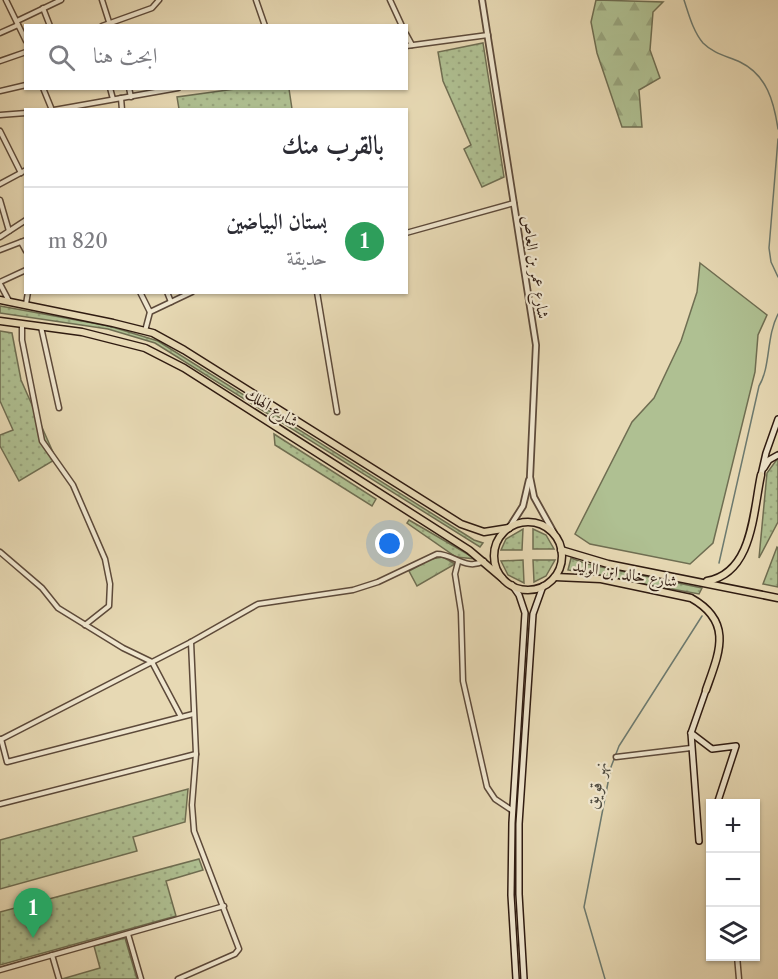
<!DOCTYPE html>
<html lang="ar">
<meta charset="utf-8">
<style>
body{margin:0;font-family:"Libre Caslon Text",Amiri,serif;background:#f7f7f7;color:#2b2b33;direction:rtl}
.controls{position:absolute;right:18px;bottom:18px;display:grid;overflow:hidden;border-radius:0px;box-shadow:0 2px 4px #0004}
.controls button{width:54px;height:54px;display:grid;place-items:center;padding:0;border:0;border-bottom:2px solid #e1e1e2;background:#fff;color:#2b2b33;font:30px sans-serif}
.you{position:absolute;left:390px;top:544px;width:21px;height:21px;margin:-15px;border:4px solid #fff;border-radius:50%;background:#1a73e8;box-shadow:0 0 0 9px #1a73e833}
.badge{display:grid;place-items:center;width:39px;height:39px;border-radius:50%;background:#8f2418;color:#fff;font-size:20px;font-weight:700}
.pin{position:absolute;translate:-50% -50px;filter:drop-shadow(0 2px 3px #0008)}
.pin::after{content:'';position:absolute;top:32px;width:21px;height:18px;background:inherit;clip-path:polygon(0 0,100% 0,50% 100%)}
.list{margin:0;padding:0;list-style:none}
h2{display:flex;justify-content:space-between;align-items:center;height:78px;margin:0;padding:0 24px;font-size:26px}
h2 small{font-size:20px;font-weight:400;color:#7c7c81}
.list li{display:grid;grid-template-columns:39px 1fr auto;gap:18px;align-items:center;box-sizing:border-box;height:108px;padding:0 24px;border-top:2px solid #e1e1e2}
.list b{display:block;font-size:22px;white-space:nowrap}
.list p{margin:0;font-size:20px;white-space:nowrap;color:#7c7c81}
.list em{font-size:20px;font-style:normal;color:#7c7c81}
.icon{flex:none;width:33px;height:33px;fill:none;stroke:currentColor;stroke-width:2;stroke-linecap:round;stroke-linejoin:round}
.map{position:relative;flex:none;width:778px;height:979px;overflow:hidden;direction:ltr}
.search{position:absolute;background:#fff;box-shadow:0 2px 4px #0004;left:24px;top:24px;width:384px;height:66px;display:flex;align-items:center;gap:15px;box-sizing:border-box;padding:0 21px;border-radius:0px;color:#7c7c81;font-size:22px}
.panel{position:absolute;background:#fff;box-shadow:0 2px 4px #0004;left:24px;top:108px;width:384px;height:186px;border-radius:0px;direction:rtl}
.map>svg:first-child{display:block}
.grass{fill:url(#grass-dots);stroke:#6f6e52;stroke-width:1.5}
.forest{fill:url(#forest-firs);stroke:#6f6e52;stroke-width:1.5}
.park{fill:#afc092;stroke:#6f6e52;stroke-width:1.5}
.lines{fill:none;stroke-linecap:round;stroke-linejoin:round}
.stream{stroke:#6d7a6f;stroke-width:1.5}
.minor-casing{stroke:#5d4a3a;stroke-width:7}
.tertiary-casing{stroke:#5d4a3a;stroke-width:8}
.secondary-casing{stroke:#2f1b11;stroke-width:8}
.trunk-casing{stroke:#2f1b11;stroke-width:9}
.minor{stroke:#efe6ce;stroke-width:4}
.tertiary{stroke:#efe6ce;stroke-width:4.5}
.secondary{stroke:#efe6ce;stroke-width:5}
.trunk{stroke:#e7d9b4;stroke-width:6}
.labels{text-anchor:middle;stroke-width:4.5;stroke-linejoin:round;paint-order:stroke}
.street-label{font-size:16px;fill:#2f1b11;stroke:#efe6ce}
.water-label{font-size:18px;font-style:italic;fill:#4e4b40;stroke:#efe6ce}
</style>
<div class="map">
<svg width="778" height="979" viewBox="0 0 778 979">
<defs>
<pattern id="grass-dots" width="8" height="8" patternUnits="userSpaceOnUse" patternTransform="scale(1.5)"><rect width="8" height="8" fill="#afc092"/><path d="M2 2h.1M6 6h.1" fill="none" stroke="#97a47d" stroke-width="1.8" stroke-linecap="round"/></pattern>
<pattern id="forest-firs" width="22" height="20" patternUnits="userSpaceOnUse" patternTransform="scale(1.5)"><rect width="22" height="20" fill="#afc092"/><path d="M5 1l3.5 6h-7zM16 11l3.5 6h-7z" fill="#97a47d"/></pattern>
</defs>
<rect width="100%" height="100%" fill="#e7d9b4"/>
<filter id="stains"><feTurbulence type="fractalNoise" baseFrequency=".00333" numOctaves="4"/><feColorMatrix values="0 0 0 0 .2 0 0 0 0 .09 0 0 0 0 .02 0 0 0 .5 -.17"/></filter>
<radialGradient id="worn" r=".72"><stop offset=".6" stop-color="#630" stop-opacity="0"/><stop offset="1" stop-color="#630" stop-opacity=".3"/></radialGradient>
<!-- grass -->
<g class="grass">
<polygon points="483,43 504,177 482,187 464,149 471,145 443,81 438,52"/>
<polygon points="235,89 289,89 292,109 179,109 177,97"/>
<polygon points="0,306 109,326 158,341 474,540 483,543 480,547 155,343 108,329 0,313"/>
<polygon points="0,331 12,333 21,380 56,459 19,481 0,446 0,435 13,430 0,401"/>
<polygon points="274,434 376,499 372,506 275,445"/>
<polygon points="778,458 778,522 759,558 767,473"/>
<polygon points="409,520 476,559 456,557 407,523"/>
<polygon points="523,529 522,550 501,550 506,539"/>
<polygon points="533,529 546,535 554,549 533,549"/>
<polygon points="778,548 778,587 763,584 777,547"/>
<polygon points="571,558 587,564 702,588 699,594 568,570"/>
<polygon points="523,560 524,583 508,575 501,561"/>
<polygon points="533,560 555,560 546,576 534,582"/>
<polygon points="188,789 185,822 133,837 137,851 0,889 0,840"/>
<polygon points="199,859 203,870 166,881 176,916 0,965 0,912"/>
<polygon points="125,938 137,979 62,979 100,968 94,946"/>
</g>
<!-- forest -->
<g class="forest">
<polygon points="596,0 663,2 653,12 650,50 660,78 639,90 642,127 622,127 597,53 591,22"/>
<polygon points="443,557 455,564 417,586 409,571 431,559"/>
</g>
<!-- park -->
<polygon class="park" points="700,263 767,315 758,335 755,372 713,543 690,564 590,544 575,534 632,422 654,398 681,341 697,292"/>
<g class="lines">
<!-- stream -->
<g class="stream">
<path d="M684,0C689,15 693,31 703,43C714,54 727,56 740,62C767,75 774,102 778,129"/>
<polyline points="778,139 769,248 771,262 778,277"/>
<path d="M719,563L759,386C771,366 766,337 778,314"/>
<polyline points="605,979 584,907 611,767 619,746 702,616"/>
</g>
<defs>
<g id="minor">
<polyline points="6,0 26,41"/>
<polyline points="102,0 110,25"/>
<polyline points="256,0 265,26"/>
<polyline points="390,0 402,26"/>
<polyline points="43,8 50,26"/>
<polyline points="17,21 61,0"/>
<polyline points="102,26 152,8 159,0"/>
<polyline points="0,33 18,25"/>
<polyline points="406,34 412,45"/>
<polyline points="406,46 488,35"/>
<polyline points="0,61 26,52"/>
<polyline points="43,88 52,110"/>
<polyline points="110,88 113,99"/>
<polyline points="129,88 131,97"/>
<polyline points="0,91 26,85"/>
<polyline points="121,98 122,110"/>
<polyline points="54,110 178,88"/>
<polyline points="0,115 26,113"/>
<polyline points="0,131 21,173"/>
<polyline points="0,184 26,170"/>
<polyline points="0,200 9,231"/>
<polyline points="406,233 514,203"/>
<polyline points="0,237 26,220"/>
<polyline points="21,242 26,251"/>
<polyline points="0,250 26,240"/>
<polyline points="0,282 26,270"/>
<polyline points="0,284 9,301"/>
<polyline points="140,292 150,312"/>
<polyline points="167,292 171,302"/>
<polyline points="317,292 337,412"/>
<polyline points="26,304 28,292"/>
<polyline points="22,324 22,340 42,441 73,485 105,559 110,584 109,606 85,625"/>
<polyline points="41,327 59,408"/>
<polyline points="145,331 150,312 192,292"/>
<polyline points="0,552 42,588 58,608 123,648 152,662 180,715"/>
<polyline points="458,562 455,574 461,612 463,681 487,787 495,799 513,811"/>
<polyline points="1,739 7,762 193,714"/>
<path d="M0,740L191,642L258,604L353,590L378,582L437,554C454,554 466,571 484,561"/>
<polyline points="616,757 691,748"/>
<polyline points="0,804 196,754"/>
<polyline points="128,934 141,979"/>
<polyline points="52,955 59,979"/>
<polyline points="737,956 739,979"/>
<polyline points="0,970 224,906"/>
<polyline points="178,979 235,954 239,949 194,831 192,805 196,754 191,642"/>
</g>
<g id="tertiary">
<polyline points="482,0 536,345 530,477 534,497 554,533"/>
<polyline points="509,528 523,506 529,480"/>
</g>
<g id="secondary">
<polyline points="764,468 769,460 778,455"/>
<polyline points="761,475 766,453 778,419"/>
<polyline points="512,585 519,595 525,613 512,823 511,895 516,979"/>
<polyline points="691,733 712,749 736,746 717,804"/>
<polyline points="699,841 691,733 706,690"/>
<polyline points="524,979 519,894 519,824 533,614 543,586"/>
</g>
<g id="trunk">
<polyline points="0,300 113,323 153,333 184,350 461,524 484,532 509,528"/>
<polyline points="0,321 82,332 145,348 184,368 469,550 502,578"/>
<circle cx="528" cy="556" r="34"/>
<polyline points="561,550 608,564 778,598"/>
<path d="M555,577L601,579L691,598C734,622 719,653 706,690"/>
<path d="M707,581C753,573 753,512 761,475"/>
</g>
</defs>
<!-- minor casing -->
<use href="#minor" class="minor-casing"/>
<!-- tertiary casing -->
<use href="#tertiary" class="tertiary-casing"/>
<!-- secondary casing -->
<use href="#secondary" class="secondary-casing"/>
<!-- trunk casing -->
<use href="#trunk" class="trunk-casing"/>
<!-- minor -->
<use href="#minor" class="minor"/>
<!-- tertiary -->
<use href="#tertiary" class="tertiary"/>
<!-- secondary -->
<use href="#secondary" class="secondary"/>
<!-- trunk -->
<use href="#trunk" class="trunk"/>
</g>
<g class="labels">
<!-- street labels -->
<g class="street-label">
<text transform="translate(536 267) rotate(81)" y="6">شارع عمر بن العاص</text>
<text transform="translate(272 407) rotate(32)" y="6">شارع الهلك</text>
<text transform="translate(625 573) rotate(9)" y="6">شارع خالد ابن الوليد</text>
</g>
<!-- water labels -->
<g class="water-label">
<text transform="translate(596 785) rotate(-77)" y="6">نهر قويق</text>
</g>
</g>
<rect width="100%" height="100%" filter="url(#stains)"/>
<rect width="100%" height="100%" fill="url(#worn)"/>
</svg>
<div class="controls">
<button>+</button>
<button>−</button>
<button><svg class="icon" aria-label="layers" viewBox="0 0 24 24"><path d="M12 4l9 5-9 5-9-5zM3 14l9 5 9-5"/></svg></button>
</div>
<div class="you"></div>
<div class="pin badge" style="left:33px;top:938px;background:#2e9e5b">1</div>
<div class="search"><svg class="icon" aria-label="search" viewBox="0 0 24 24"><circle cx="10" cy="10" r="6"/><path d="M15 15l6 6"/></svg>ابحث هنا</div>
<section class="panel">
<h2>بالقرب منك<small></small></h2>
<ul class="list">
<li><span class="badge" style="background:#2e9e5b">1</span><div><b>بستان البياضين</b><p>حديقة</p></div><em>820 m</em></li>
</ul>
</section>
</div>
